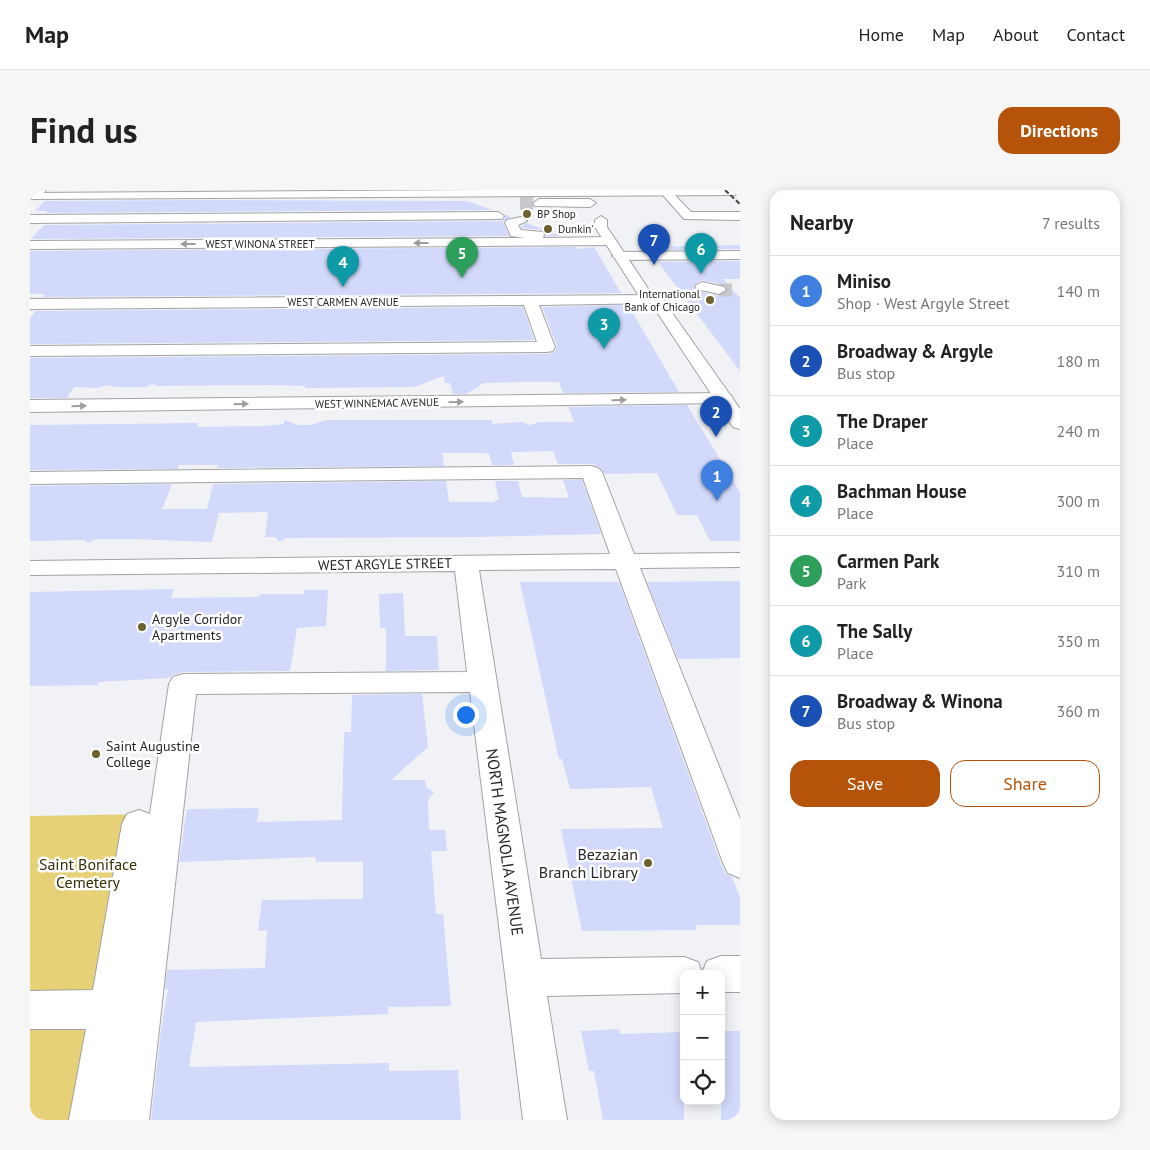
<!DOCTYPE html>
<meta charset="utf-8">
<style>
body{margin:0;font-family:"PT Sans",sans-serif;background:#f6f6f6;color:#222}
.controls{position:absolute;right:15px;bottom:15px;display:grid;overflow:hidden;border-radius:10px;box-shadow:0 2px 12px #0003}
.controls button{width:45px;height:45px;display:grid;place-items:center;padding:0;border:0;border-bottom:1px solid #e0e0e0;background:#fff;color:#222;font:25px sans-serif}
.you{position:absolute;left:435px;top:524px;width:18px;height:18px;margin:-12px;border:4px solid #fff;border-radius:50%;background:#1a73e8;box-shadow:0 0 0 8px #1a73e833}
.badge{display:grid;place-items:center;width:32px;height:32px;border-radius:50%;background:#b45309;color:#fff;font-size:16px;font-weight:700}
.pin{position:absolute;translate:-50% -41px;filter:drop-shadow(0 1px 2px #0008)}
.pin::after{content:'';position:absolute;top:26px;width:18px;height:15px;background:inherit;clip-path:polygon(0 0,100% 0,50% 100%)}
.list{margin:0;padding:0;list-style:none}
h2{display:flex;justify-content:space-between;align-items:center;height:65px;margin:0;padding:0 20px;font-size:21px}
h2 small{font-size:16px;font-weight:400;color:#767676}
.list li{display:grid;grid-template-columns:32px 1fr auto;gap:15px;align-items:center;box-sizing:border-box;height:70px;padding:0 20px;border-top:1px solid #e0e0e0}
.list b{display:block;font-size:19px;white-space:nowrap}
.list p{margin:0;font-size:16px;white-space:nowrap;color:#767676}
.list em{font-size:16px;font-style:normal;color:#767676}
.actions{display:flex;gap:10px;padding:15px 20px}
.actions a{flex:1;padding:11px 0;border:1px solid #b45309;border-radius:15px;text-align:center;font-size:18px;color:#b45309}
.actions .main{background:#b45309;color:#fff}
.icon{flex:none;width:28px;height:28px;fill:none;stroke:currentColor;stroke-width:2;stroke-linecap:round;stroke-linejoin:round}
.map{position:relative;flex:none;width:710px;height:930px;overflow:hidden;border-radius:15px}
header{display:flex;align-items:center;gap:30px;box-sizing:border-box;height:70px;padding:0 25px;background:#fff;border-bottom:1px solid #e0e0e0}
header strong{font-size:24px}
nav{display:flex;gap:28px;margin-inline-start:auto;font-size:18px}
.intro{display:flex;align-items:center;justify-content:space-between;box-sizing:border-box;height:120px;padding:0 30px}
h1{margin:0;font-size:35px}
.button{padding:12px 22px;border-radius:15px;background:#b45309;color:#fff;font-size:18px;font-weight:700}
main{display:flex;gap:30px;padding:0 30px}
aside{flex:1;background:#fff;border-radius:15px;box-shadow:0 2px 12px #0003}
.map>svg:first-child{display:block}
.green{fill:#e6d176}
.building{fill:#d2d9fa;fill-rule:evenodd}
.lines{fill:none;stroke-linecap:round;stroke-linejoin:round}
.minor-tunnel{stroke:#c8c9cc;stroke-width:13;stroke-dasharray:13 6;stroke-linecap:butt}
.minor-casing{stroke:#a3a3a6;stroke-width:2}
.major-casing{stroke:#a3a3a6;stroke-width:2}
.minor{fill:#fff;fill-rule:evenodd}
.major{fill:#fff;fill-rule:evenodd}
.rail{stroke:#404142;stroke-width:2;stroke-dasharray:5 2.5;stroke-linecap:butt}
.oneway{fill:#9d9d9e}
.poi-dot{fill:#6d612e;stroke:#fff;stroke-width:2}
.labels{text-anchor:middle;stroke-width:5;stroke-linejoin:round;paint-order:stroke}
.far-poi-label{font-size:11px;fill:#252627;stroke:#fff;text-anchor:start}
.far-street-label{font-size:11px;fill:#252627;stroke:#fff}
.street-label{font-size:14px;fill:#252627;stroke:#fff}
.poi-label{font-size:14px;fill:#252627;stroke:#fff;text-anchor:start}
.near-street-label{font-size:16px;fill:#252627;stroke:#fff}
.near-poi-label{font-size:16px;fill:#252627;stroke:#fff;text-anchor:end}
.near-park-label{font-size:16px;fill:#372e05;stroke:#fff}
</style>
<header>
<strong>Map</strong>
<nav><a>Home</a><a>Map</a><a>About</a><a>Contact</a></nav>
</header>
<div class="intro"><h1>Find us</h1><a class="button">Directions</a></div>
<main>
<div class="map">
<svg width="710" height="930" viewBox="0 0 710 930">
<rect width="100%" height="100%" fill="#f1f2f5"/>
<!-- green -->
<polygon class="green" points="124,624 81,930 0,930 0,626"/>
<!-- building -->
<g class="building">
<polygon points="172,10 437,11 462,20 16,23 18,21 5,21 15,11"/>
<polygon points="476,25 481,27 473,32 479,46 1,49 14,35 472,31"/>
<polygon points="497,33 531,46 516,46 513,40 492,38 491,36"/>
<polygon points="710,55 710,59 619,60 617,57"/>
<polygon points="546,57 547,59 564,57 591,103 13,107 15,104 0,104 0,61"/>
<path d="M710,71V89H693L710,108V181L628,72ZM672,90L694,95L698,100L689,106L667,101L663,96Z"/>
<polygon points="598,115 649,202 533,203 529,192 485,192 454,193 436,204 423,204 420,193 415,193 414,186 384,197 275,198 275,196 238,195 127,196 122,194 116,197 84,197 77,195 67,198 44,197 37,208 0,208 0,168 517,164 525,162 527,156 512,117"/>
<polygon points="493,117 504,150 0,154 0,129 5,121"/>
<polygon points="657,215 710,302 710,351 680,351 667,325 647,325 627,283 575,284 569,277 562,274 528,274 523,261 481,262 484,275 462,275 459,264 455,263 412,263 414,276 187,278 188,275 149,275 147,279 0,280 0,235 168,233 167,237 234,236 254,234 254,230 268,235 280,235 297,230 462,230 463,234 493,232 499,235 510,232 544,232 538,217"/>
<polygon points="533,290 552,290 571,344 443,347 255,348 249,352 245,347 235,347 238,322 189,323 182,352 102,349 66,349 58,353 55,350 0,351 0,296 142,294 132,319 177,319 183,294 416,291 419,312 465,312 465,310 469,310 465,291 488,291 492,307 539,308"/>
<polygon points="710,391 710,468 648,469 617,392"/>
<polygon points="490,392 589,392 691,674 696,684 702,687 710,708 710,735 666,735 667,740 552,741 531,639 633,638 621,597 540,599 532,569 529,569"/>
<polygon points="144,399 141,408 227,407 231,404 274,404 274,400 298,400 296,436 267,438 260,481 153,482 142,485 140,488 68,492 68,495 0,496 0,402"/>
<polygon points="373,403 375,446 407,446 409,480 356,481 356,438 350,438 349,404"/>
<polygon points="392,504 398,557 361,590 395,590 396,597 404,602 398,610 399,640 415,640 417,661 401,661 406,724 413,724 421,816 358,817 358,824 166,832 159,877 359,873 359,881 428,880 431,930 121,930 131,840 138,799 135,799 137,780 235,778 237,740 228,741 232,710 333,709 333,672 286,672 285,667 149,672 157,619 229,618 227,632 312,630 314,542 321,542 322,505"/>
<polygon points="589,839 590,844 654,842 654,930 573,930 564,881 559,881 551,841"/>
<rect x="691" y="841" width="19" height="89"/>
</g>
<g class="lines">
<!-- minor-tunnel -->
<g class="minor-tunnel">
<polyline points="490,13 509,13"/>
<polyline points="689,100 703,100"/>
</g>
<defs>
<g id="minor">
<path d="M4,0H16C12,6 8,10 0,8V3Z"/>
<polygon points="632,0 640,0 661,22 710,22 710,30 654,29 632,4"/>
<polygon points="509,9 560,9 566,13 560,17 505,16 503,13"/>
<polygon points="468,22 474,26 472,29 0,33 0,25"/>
<polygon points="491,27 497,31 488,35 491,40 513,42 514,45 513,48 580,47 587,51 580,55 0,59 0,51 495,48 481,46 475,33 477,30"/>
<polygon points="710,61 710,69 589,70 582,66 589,62"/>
<polygon points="672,92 694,97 696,100 689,104 667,99 665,96"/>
<polygon points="626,105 634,110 631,113 509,115 525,157 523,161 517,162 0,166 0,156 507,152 494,115 0,119 0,109"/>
<polygon points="694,203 701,205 703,209 701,213 0,222 0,210"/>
<polygon points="561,276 568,278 572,282 604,364 710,363 710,377 610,378 710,629 710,688 698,683 693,673 586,379 449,380 511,769 654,767 668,772 672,783 677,771 691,766 710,766 710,802 691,802 691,784 654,784 654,803 517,806 537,930 493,930 440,502 166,504 119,930 39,930 56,839 0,839 0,801 63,800 92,634 97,624 109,620 120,624 139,494 143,487 153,484 437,482 425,381 0,385 0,371 580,364 553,288 0,294 0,282"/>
</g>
<g id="major">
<polygon points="454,0 710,0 710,5 0,9 0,3"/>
<polygon points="571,26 577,30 577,37 619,100 631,107 710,219 710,239 703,237 621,113 609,106 565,37 565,30"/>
</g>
</defs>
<!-- minor casing -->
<use href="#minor" class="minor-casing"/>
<!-- major casing -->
<use href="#major" class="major-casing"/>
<!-- minor -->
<use href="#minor" class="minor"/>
<!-- major -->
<use href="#major" class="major"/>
<!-- rail -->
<polyline class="rail" points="695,0 710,14"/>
</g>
<!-- one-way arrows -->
<defs><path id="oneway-solid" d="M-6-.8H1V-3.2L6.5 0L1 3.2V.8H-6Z" transform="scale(1.25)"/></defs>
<g class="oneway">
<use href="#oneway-solid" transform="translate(391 53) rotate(180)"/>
<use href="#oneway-solid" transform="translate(158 54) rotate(180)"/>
<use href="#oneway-solid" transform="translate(589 210) rotate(-1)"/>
<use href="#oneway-solid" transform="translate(426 212) rotate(-1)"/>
<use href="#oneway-solid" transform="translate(211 214) rotate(-1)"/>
<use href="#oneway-solid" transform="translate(49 216) rotate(-1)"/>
</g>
<!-- markers -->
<g class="poi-dot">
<circle cx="497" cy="24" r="5"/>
<circle cx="518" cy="39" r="5"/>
<circle cx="680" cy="110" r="5"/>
<circle cx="112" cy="437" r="5"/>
<circle cx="66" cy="564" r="5"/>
<circle cx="618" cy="673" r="5"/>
</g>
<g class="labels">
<!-- far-poi labels -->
<g class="far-poi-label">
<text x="507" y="28">BP Shop</text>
<text x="528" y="43">Dunkin'</text>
<text x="670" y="108" text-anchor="end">International<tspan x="670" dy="13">Bank of Chicago</tspan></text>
</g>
<!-- far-street labels -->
<g class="far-street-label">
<text x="230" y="58">WEST WINONA STREET</text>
<text x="313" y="116">WEST CARMEN AVENUE</text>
<text transform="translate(347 213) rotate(-1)" y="4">WEST WINNEMAC AVENUE</text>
</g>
<!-- street labels -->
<g class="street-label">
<text transform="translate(355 374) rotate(-1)" y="5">WEST ARGYLE STREET</text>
</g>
<!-- poi labels -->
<g class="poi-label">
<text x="122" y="434">Argyle Corridor<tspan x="122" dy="16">Apartments</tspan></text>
<text x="76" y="561">Saint Augustine<tspan x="76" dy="16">College</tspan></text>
</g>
<!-- near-street labels -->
<g class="near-street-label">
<text transform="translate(475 652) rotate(82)" y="6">NORTH MAGNOLIA AVENUE</text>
</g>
<!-- near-poi labels -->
<g class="near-poi-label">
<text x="608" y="670">Bezazian<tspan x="608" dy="18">Branch Library</tspan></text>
</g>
<!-- near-park labels -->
<g class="near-park-label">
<text x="58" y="680">Saint Boniface<tspan x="58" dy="18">Cemetery</tspan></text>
</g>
</g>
</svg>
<div class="controls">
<button>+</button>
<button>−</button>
<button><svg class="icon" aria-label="locate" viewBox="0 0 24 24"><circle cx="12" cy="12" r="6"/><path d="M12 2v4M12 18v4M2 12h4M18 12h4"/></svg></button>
</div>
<div class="you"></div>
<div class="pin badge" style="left:687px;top:311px;background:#3f7fe0">1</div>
<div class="pin badge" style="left:686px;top:247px;background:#1a4fb4">2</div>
<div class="pin badge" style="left:574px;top:159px;background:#0f9aa8">3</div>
<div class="pin badge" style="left:313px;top:97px;background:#0f9aa8">4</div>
<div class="pin badge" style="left:432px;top:88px;background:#2e9e5b">5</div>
<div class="pin badge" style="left:671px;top:84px;background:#0f9aa8">6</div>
<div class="pin badge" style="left:624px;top:75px;background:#1a4fb4">7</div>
</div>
<aside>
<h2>Nearby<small>7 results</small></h2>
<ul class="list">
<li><span class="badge" style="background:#3f7fe0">1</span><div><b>Miniso</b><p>Shop · West Argyle Street</p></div><em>140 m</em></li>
<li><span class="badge" style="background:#1a4fb4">2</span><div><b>Broadway &amp; Argyle</b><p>Bus stop</p></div><em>180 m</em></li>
<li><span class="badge" style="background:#0f9aa8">3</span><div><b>The Draper</b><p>Place</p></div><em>240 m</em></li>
<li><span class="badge" style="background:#0f9aa8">4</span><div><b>Bachman House</b><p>Place</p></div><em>300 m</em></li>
<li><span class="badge" style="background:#2e9e5b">5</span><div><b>Carmen Park</b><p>Park</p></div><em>310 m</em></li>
<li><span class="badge" style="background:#0f9aa8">6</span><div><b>The Sally</b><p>Place</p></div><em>350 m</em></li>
<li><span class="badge" style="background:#1a4fb4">7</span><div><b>Broadway &amp; Winona</b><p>Bus stop</p></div><em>360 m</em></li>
</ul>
<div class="actions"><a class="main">Save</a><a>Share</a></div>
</aside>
</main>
